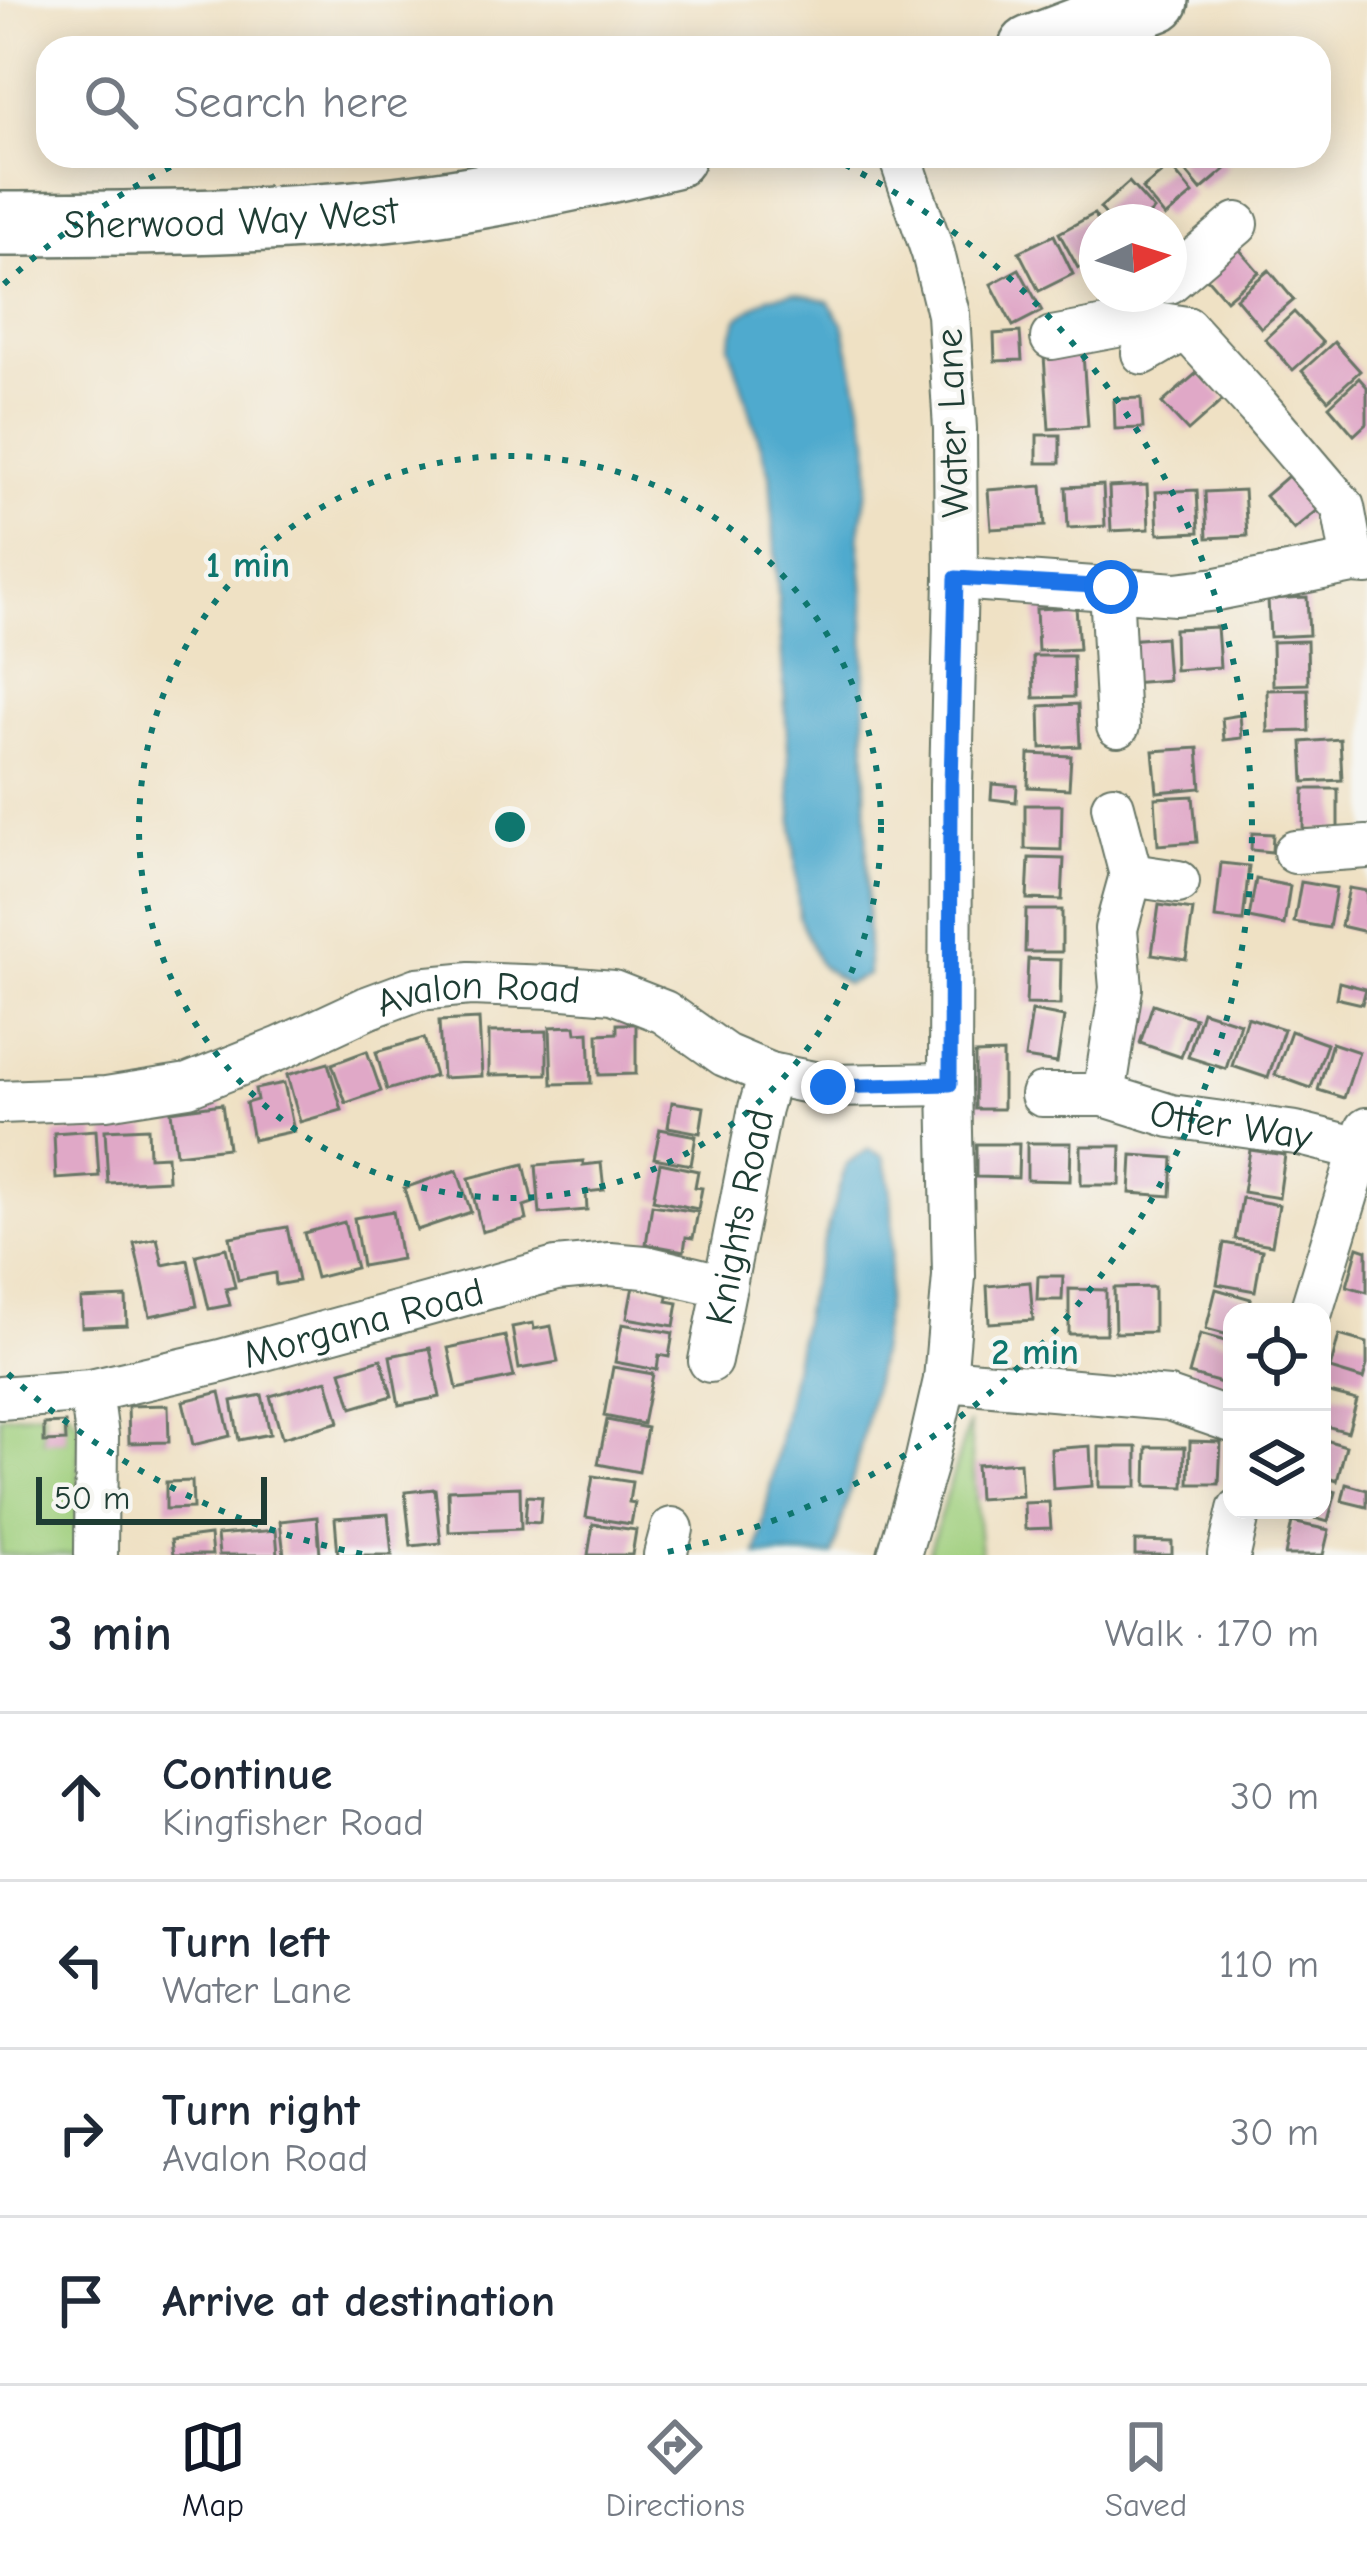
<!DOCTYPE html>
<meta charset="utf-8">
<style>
body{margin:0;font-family:"Comic Neue",sans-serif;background:#f2f2f3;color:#1f2937}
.controls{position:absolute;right:36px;bottom:36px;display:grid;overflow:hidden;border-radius:24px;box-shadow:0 6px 30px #0003}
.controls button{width:108px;height:108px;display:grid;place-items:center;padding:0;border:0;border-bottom:3px solid #e0e1e3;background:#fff;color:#1f2937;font:60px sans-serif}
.compass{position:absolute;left:1079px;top:204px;width:108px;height:108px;border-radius:50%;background:#fff;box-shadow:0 6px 30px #0003;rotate:86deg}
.scale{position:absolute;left:36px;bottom:30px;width:231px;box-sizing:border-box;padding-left:12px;border:6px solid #1f3d34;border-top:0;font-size:33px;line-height:42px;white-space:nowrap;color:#1f3d34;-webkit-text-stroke:9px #f6f6f2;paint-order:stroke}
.stop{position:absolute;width:36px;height:36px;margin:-27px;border:9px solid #1a73e8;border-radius:50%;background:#fff}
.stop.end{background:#1a73e8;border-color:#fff;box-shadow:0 3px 12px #0008}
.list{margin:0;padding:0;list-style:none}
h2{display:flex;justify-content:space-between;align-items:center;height:156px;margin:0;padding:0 48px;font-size:51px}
h2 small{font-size:39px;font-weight:400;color:#747a83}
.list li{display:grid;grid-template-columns:78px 1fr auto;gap:36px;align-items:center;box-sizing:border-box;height:168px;padding:0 48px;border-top:3px solid #e0e1e3}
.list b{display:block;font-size:45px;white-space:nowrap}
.list p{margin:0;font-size:39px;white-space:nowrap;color:#747a83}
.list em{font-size:39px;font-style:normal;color:#747a83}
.icon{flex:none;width:66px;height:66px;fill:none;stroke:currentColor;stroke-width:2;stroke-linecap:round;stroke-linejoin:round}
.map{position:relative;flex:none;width:1367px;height:1555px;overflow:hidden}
.search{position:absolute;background:#fff;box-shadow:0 6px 30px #0003;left:36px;right:36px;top:36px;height:132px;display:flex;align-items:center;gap:30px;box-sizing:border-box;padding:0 42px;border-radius:36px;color:#747a83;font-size:45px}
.sheet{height:828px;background:#fff}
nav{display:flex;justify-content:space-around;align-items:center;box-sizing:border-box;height:168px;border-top:3px solid #e0e1e3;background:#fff;font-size:33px;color:#747a83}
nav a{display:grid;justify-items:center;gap:6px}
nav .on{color:#111827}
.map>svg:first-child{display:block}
.green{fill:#a0cf7e;stroke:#608659;stroke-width:3}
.water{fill:#50aace;stroke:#387481;stroke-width:3}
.building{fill:#e0a8c7}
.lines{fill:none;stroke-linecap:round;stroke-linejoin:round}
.minor-casing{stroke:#687666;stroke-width:46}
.highway-casing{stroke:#687666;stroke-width:68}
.minor{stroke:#fff;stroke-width:42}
.highway{stroke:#fff;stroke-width:63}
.route{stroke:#1a73e8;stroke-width:15}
.ring{fill:none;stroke:#0f766e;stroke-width:6;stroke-dasharray:6 12}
.labels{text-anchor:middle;stroke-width:9;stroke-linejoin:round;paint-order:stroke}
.street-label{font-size:39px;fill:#1f3d34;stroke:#f6f6f2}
.centre{fill:#0f766e;stroke:#f6f6f2;stroke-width:6}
.ring-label{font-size:36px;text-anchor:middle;font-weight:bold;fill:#0f766e;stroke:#f6f6f2;stroke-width:9;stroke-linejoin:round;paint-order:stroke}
</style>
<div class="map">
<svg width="1367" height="1555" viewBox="0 0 1367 1555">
<rect width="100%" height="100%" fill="#f6f6f2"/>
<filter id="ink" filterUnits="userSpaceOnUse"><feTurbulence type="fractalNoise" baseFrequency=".00833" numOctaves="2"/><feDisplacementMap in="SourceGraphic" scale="24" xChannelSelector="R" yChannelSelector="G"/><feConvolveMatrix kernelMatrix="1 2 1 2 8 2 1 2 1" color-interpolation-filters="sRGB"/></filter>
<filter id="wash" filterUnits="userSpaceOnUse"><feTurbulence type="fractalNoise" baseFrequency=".004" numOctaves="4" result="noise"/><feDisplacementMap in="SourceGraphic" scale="48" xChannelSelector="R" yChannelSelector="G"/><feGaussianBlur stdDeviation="2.7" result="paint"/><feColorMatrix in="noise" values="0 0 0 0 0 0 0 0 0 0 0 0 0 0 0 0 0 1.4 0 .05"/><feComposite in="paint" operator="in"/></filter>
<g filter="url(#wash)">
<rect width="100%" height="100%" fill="#efe1c4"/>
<!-- green -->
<g class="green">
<polygon points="64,1410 69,1410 80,1427 77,1555 0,1555 0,1416 43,1412 44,1441 65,1440"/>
<polygon points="969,1423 981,1555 928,1555"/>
</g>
<!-- water -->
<g class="water">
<polygon points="794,293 828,301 843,324 869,439 870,472 859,538 864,592 868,975 846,984 819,964 799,918 770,474 729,345 738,318 768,297"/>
<path d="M869,1149L884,1157C896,1199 893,1242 888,1285C879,1377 857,1466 833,1555H757L806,1301L846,1165Z"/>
</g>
<g id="blocks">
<!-- building -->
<g class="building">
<polygon points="1185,156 1219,156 1228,167 1201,190 1178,162"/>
<polygon points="1170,166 1193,194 1165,217 1142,189"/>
<polygon points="1129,182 1154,210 1140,222 1112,222 1100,208"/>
<polygon points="1094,214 1099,222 1097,258 1078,268 1059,233"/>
<polygon points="1054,235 1073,274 1039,291 1019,252"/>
<polygon points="1233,242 1259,272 1226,300 1200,270"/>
<polygon points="1019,269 1042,311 1013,326 991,284"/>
<polygon points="1269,270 1294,300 1261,328 1236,298"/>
<polygon points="1294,312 1323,343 1293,370 1265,339"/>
<polygon points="1020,332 1022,360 995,361 994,334"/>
<polygon points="1334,342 1360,371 1328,400 1302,371"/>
<polygon points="1083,354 1088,426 1049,429 1044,356"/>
<polygon points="1199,371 1224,399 1188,431 1162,403"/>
<polygon points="1359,378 1367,387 1367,423 1354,435 1329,406"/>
<polygon points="1141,398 1143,428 1115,429 1114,399"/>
<rect x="1037" y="435" width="23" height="28"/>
<polygon points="1288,476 1318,510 1294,530 1265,496"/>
<polygon points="1103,485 1105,526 1068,528 1066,487"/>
<polygon points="1147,485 1149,529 1111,531 1109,487"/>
<polygon points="1042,486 1045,526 991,529 988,490"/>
<polygon points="1197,490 1199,532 1158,534 1156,492"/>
<polygon points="1244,490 1247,536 1207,538 1205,492"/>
<polygon points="1307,597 1309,635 1270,637 1268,599"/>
<polygon points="1076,607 1079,649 1038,651 1036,609"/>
<polygon points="1217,627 1220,667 1175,670 1174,629"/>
<polygon points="1165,637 1168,680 1129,683 1126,640"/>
<polygon points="1307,641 1308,684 1273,685 1272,642"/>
<polygon points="1033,656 1073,656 1074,697 1034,698"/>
<polygon points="1308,689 1309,731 1268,732 1267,690"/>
<polygon points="1078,704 1080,746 1041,748 1040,706"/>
<polygon points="1240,715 1242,738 1224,740 1222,718"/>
<polygon points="1340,739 1342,780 1304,782 1302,742"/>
<polygon points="1198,748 1201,788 1157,792 1153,751"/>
<polygon points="1029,754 1071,756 1069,789 1028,787"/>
<polygon points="992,784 1017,786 1016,802 991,799"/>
<polygon points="1304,789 1338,789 1338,830 1303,829"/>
<polygon points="1193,796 1197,842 1158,845 1155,798"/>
<polygon points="1025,805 1062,805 1061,850 1025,849"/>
<polygon points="1252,833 1273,834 1272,852 1251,850"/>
<polygon points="1029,858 1064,859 1062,900 1027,899"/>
<polygon points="1221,863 1249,866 1243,921 1215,918"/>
<polygon points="1256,879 1290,886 1284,925 1249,918"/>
<polygon points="1301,882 1336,888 1329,928 1294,922"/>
<polygon points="1349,888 1367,891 1367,932 1341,926"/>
<polygon points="1159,905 1193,910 1186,959 1152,954"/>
<polygon points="1026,910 1062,910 1062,952 1025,952"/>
<polygon points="1028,959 1061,960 1060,1005 1026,1004"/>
<polygon points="1339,982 1366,989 1362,1004 1336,998"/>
<polygon points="1153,1004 1195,1018 1181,1057 1140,1043"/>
<polygon points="1032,1011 1064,1017 1057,1063 1025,1058"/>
<polygon points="1202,1011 1240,1023 1226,1069 1188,1057"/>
<polygon points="1247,1017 1284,1029 1268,1078 1232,1066"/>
<polygon points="479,1019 482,1076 442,1078 439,1021"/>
<polygon points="617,1024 636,1024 636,1074 599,1075 598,1034 617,1033"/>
<polygon points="575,1026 576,1033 589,1032 591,1083 552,1084 550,1027"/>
<polygon points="547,1031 547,1074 489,1075 489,1032"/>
<polygon points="1291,1031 1327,1044 1311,1088 1275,1075"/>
<polygon points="424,1038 435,1076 387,1090 376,1052"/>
<polygon points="1332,1043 1359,1052 1344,1098 1318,1090"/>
<polygon points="367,1051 381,1091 346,1103 332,1064"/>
<polygon points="1003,1053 1003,1109 975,1109 975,1054"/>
<polygon points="328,1063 342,1110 300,1122 287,1075"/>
<polygon points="284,1083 294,1131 253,1140 246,1103 257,1100 255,1089"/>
<polygon points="672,1102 704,1107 700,1133 668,1127"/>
<polygon points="222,1104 228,1148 176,1154 171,1111"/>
<polygon points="148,1128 149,1157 167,1156 168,1180 108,1183 105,1130"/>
<polygon points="660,1129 696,1136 691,1165 654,1158"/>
<polygon points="96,1130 99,1176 56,1179 54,1133"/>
<polygon points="1027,1143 1071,1143 1070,1181 1027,1180"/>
<polygon points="976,1144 1019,1144 1018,1178 976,1177"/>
<polygon points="1081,1146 1121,1146 1120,1185 1081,1185"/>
<polygon points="1250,1150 1285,1155 1279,1198 1243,1192"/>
<polygon points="1132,1155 1173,1158 1171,1196 1130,1193"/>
<polygon points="583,1161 583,1165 601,1163 604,1190 586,1192 587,1210 540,1214 536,1165"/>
<polygon points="660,1163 698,1171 695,1187 702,1188 698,1209 653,1200"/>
<polygon points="524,1164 533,1203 524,1206 527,1220 482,1232 469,1178"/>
<polygon points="457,1170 471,1212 417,1230 404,1188"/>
<polygon points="1242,1198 1279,1205 1272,1245 1235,1239"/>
<polygon points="652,1205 698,1212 693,1238 686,1237 684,1251 646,1244"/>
<polygon points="393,1211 401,1259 362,1266 354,1218"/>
<polygon points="344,1222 356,1268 316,1278 304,1233"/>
<polygon points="287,1227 298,1281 276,1285 275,1273 238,1280 230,1237"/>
<polygon points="157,1238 163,1265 188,1260 197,1306 150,1316 134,1243"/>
<polygon points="1224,1243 1262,1250 1255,1291 1217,1284"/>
<polygon points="1358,1247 1367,1250 1367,1292 1347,1286"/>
<polygon points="226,1248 235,1287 226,1289 230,1305 209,1309 196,1255"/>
<polygon points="1038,1276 1063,1276 1062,1300 1037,1300"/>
<polygon points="1030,1282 1033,1320 989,1323 987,1286"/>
<polygon points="633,1286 669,1292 667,1301 678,1303 674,1326 627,1318"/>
<polygon points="1154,1287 1154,1332 1115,1333 1114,1288"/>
<polygon points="1069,1289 1106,1290 1106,1334 1069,1334"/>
<polygon points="1216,1289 1251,1299 1248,1312 1232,1312 1232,1336 1206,1329"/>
<polygon points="126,1297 127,1325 82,1327 81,1299"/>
<polygon points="533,1323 534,1329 551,1326 558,1362 519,1369 512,1327"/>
<polygon points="622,1324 673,1333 669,1357 659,1355 657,1370 615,1362"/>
<polygon points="1200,1334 1232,1343 1232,1359 1225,1384 1189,1374"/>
<polygon points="1339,1335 1367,1343 1367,1365 1363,1379 1330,1369"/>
<polygon points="505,1336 514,1377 457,1389 448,1348"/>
<polygon points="430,1348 440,1397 399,1405 390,1356"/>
<polygon points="381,1359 392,1396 352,1408 341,1371"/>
<polygon points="613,1367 653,1374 643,1424 604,1416"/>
<polygon points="327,1380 339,1422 282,1438 270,1396"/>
<polygon points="1322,1391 1357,1400 1348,1432 1322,1425"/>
<polygon points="220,1392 230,1436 193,1445 183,1401"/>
<polygon points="262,1395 270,1434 239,1440 232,1401"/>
<polygon points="168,1405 169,1442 129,1443 128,1406"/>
<polygon points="607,1420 647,1428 639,1472 598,1464"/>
<polygon points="65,1423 66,1441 44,1442 44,1424"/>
<polygon points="1322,1439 1346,1446 1337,1481 1322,1476"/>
<polygon points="1190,1441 1221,1442 1219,1484 1189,1484"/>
<polygon points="1090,1446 1092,1486 1053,1489 1051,1449"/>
<rect x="1099" y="1447" width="38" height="40"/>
<polygon points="1147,1447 1185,1447 1184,1487 1146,1486"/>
<polygon points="1020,1462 1022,1496 978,1499 976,1465"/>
<polygon points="593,1476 632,1482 629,1502 635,1503 631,1524 586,1517"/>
<polygon points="192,1481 193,1508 166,1509 166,1482"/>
<polygon points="1346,1484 1367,1490 1367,1507 1342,1501"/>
<polygon points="520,1487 521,1529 449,1532 448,1490"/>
<polygon points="1322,1488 1336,1492 1328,1522 1290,1511 1322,1510"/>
<polygon points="435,1489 441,1543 411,1546 405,1492"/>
<polygon points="527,1496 542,1497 540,1523 525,1522"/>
<polygon points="1049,1502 1051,1528 1025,1529 1024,1503"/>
<polygon points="388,1514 392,1555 338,1555 335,1518"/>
<polygon points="317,1517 320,1555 284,1555 280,1521"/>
<polygon points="1292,1522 1329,1530 1323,1555 1285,1555"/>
<polygon points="593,1524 636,1530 632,1555 588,1555"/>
<polygon points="276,1530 278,1555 219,1555 217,1535"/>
<polygon points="210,1535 212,1555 173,1555 171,1540"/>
<polygon points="1135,1541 1172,1542 1172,1555 1135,1555"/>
</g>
</g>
</g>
<g filter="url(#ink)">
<use href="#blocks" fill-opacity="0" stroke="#687666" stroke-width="3"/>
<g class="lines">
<defs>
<g id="minor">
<polyline points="1169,282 1237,224"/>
<polyline points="1052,338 1143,321 1186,328"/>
<polyline points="1143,353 1186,328 1258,407 1343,507 1353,562"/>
<polyline points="956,578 1176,594 1217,589 1353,562 1367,563"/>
<polyline points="1111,587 1118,726"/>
<polyline points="1113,806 1131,875"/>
<polyline points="1295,852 1367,847"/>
<path id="s1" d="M1178,882L1131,875L1116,929L1121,988L1104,1095L1171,1116L1296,1133L1360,1149"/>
<polyline points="1042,1095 1104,1095"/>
<path id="s2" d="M0,1102L106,1098L188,1085L281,1048L367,1008L418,989L470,984L552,987L613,992L664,1012L725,1055L770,1074L828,1086L950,1084"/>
<polyline points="1311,1312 1367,1129"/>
<path id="s3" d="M710,1361L760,1108L770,1074"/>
<polyline points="945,1380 1169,1399 1232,1421"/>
<polyline points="91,1391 97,1436 96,1555"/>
<path id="s4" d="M0,1398L91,1391L221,1361L556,1269L610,1264L645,1267L725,1286"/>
<polyline points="665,1555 672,1529"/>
<polyline points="899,1555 925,1467 945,1380 954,1276 950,1084 951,785 956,578 955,429 948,314 933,253 900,156"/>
<polyline points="1229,1555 1239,1510"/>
</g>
<g id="highway">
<polyline points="1031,48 1157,0"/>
<path id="s5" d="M0,224C131,223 263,224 394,209C488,198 581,178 673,156"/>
</g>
</defs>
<!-- minor casing -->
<use href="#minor" class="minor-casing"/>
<!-- highway casing -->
<use href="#highway" class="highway-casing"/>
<!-- minor -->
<use href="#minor" class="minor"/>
<!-- highway -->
<use href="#highway" class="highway"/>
</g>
</g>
<g class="lines" filter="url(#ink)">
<!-- route -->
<polyline class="route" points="828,1087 950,1084 951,785 956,578 1111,587"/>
</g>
<!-- distance rings -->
<g class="ring">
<circle cx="510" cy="827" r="371"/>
<path d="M362 1554A742 742 0 0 1 4 1370M4 284A742 742 0 0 1 191 157M829 157A742 742 0 0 1 658 1554"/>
</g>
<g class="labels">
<!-- street labels -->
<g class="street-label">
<text dy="14" stroke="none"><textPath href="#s5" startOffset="231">Sherwood Way West</textPath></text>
<text transform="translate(951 423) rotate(-92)" y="14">Water Lane</text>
<text dy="14" stroke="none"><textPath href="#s2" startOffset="498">Avalon Road</textPath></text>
<text dy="14" stroke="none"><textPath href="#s1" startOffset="402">Otter Way</textPath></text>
<text dy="14" stroke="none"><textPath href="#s3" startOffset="147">Knights Road</textPath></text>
<text dy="14" stroke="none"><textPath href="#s4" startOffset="372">Morgana Road</textPath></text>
</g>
</g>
<circle cx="510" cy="827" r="18" class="centre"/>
<g class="ring-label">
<text x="248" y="577">1 min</text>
<text x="1035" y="1364">2 min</text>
</g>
</svg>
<div class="controls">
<button><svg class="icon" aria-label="locate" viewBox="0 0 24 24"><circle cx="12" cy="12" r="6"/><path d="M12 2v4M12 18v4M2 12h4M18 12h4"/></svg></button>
<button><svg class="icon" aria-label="layers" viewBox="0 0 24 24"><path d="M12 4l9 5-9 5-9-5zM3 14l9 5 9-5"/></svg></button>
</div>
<svg class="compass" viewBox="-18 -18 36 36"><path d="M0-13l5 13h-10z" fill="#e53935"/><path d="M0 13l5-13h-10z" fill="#747a83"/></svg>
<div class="scale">50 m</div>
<div class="stop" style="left:1111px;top:587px"></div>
<div class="stop end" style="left:828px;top:1087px"></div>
<div class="search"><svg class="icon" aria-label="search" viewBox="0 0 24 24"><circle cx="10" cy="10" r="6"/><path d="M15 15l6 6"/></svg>Search here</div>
</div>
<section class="sheet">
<h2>3 min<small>Walk · 170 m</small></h2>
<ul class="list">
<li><svg class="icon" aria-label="ahead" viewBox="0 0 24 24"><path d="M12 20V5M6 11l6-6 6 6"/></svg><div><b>Continue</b><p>Kingfisher Road</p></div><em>30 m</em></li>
<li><svg class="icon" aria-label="left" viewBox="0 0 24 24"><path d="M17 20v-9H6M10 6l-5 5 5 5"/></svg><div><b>Turn left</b><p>Water Lane</p></div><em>110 m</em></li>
<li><svg class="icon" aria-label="right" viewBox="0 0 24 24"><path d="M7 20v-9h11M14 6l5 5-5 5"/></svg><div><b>Turn right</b><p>Avalon Road</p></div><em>30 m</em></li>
<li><svg class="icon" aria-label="arrive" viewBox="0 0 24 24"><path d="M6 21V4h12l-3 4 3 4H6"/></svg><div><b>Arrive at destination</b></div></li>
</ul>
</section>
<nav>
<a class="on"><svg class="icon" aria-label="map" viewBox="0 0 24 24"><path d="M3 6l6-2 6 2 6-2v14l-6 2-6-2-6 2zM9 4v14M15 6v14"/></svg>Map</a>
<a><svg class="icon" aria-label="directions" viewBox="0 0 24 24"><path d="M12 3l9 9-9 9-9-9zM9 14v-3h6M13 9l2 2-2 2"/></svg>Directions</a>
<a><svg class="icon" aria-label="saved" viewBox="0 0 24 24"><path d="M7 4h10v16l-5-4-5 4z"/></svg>Saved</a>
</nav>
